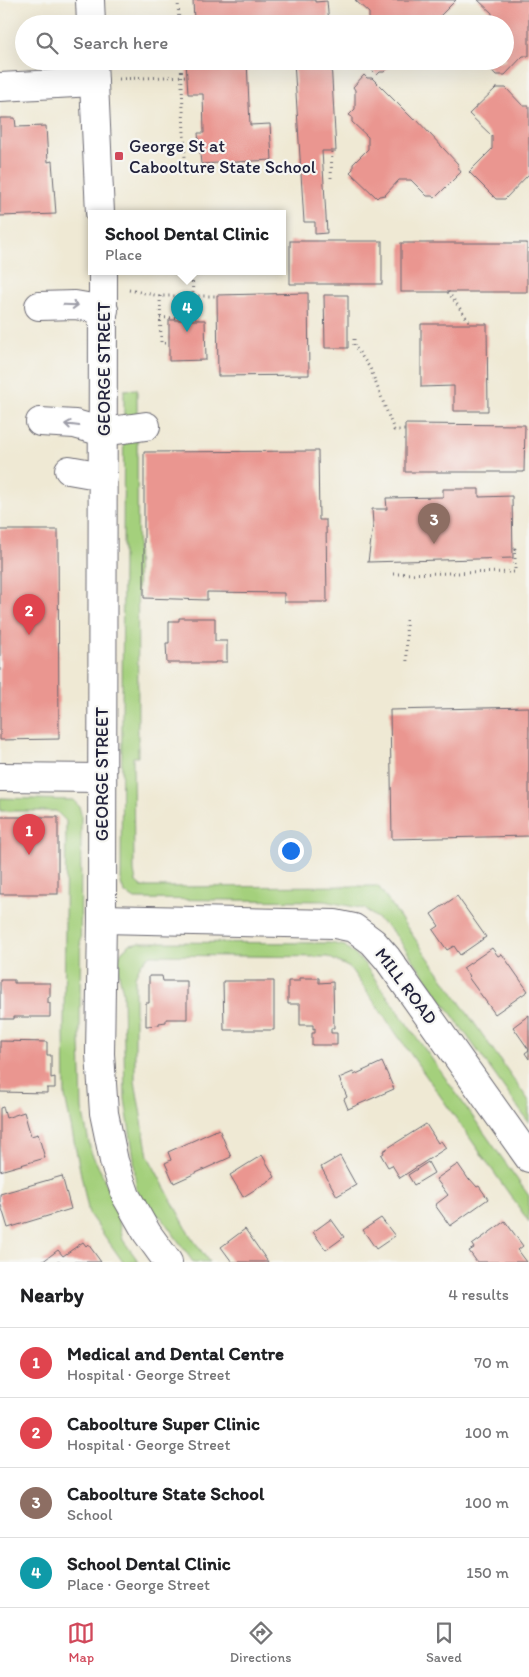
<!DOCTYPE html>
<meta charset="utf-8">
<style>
body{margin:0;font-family:Itim,sans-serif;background:#f6f6f6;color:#202124}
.you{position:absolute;left:290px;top:850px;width:18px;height:18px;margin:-12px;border:4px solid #fff;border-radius:50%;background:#1a73e8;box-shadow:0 0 0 8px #1a73e833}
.badge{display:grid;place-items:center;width:32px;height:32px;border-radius:50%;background:#d1495b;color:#fff;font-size:16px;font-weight:700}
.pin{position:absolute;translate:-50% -41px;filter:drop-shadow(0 1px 2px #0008)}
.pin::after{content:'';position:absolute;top:26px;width:18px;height:15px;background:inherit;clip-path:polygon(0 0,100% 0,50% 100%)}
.popup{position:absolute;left:88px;top:210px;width:198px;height:65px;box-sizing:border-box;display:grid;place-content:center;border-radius:0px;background:#fff;filter:drop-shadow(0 1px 4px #0005);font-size:16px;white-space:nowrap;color:#757577}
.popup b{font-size:19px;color:#202124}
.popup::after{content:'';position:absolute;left:50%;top:100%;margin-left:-10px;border:10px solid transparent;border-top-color:#fff}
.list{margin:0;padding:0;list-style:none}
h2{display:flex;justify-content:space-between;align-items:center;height:65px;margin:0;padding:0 20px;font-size:21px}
h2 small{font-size:16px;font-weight:400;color:#757577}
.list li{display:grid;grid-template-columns:32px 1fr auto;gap:15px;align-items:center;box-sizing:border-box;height:70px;padding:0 20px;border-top:1px solid #e0e0e0}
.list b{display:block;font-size:19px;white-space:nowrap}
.list p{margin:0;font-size:16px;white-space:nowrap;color:#757577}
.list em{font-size:16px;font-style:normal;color:#757577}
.icon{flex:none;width:28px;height:28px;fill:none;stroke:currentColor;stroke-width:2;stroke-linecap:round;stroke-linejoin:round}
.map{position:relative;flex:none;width:529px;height:1262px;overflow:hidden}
.search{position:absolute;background:#fff;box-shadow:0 5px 20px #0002;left:15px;right:15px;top:15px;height:55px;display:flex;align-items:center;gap:12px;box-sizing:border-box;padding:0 18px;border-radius:28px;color:#757577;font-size:19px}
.sheet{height:345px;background:#fff}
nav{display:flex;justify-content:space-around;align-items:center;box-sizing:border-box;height:70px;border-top:1px solid #e0e0e0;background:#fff;font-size:14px;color:#757577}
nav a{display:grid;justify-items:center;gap:2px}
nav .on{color:#d1495b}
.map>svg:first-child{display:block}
.green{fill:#a4d07c;stroke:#63795c}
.building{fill:#ea9690}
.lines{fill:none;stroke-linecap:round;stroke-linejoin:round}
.minor-casing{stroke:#6a6871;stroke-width:30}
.path{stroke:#6a6871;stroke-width:3;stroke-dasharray:1 4;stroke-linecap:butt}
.minor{stroke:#fff;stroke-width:28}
.oneway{stroke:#9c9ca7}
.poi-dot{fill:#d1495b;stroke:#f6f6f2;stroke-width:2}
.labels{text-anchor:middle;stroke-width:4.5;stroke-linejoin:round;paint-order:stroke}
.poi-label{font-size:18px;fill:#22223b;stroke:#f6f6f2;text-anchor:start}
.street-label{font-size:18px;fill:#22223b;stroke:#f6f6f2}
</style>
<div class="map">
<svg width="529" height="1262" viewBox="0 0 529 1262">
<rect width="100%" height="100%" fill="#f6f6f2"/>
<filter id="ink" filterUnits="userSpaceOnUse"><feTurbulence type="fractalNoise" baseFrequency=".02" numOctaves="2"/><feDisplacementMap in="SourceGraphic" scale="10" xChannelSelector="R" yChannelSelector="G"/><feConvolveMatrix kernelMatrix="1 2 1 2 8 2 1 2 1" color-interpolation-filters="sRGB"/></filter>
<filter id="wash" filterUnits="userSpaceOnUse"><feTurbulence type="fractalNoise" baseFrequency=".0096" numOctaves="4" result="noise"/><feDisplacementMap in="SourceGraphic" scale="20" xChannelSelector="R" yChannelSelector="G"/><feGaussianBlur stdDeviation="1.12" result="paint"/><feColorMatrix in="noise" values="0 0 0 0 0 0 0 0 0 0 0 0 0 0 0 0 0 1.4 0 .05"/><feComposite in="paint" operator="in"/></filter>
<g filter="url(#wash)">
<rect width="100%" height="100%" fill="#efe9d4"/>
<!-- green -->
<g class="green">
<polygon points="137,389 138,757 133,757 134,871 136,882 142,887 378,886 529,1101 529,1123 397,937 389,928 365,909 324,901 135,899 124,892 121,883 124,390"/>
<polygon points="0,798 73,800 79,806 81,814 80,1038 82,1109 91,1152 103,1176 116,1209 123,1240 139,1262 123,1262 89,1214 65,1097 64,1027 66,821 56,811 0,811"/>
<polygon points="141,942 330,943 345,946 363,962 529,1196 529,1222 350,968 328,957 151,955 141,963 135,977 135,1081 148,1156 190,1235 209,1262 193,1262 162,1218 147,1208 136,1189 134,1159 125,1099 123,993 118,969 118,959 122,951 130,944"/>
</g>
<g id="blocks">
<!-- building -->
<g class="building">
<polygon points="193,0 315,0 315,2 327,1 329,24 291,24 291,22 200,24 200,21 194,21"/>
<polygon points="355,0 456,0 432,24 369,24 369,13"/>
<polygon points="478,0 529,0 529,56 523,56 505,75 496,75 483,61 505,61 505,24 492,24 492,13"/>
<polygon points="186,61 247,61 250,125 270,124 272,160 201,164 198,133 204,133 203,94 188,94"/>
<polygon points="294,61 331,61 336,151 322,151 327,233 315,234 315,222 304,222"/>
<polygon points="363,61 395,61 384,72 380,72 377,75"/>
<polygon points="364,75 367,78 372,78 414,120 416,119 458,164 459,169 461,172 435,198 432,196 427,196 411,180 399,180 385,195 379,196 377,198 350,172 353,169 353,164 368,149 368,137 352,122 352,117 349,115 355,109 355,90 353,87"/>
<polygon points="496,88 506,88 523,106 529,106 529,174 505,199 496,199 469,172 492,149 492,136 469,114"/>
<polygon points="0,118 15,118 16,127 46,126 48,162 52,161 56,214 0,216"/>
<rect x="290" y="241" width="92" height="43"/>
<rect x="401" y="243" width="126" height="49"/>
<polygon points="308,293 309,375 218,376 217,295"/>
<polygon points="324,295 348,295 348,348 325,348"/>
<polygon points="169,320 205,320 206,360 169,361"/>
<polygon points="421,324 487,324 488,411 454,411 454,386 421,387"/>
<polygon points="405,424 525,425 524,472 405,472"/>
<polygon points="318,451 319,520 326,520 327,602 284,602 284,593 207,592 207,600 144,598 144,452"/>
<polygon points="443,489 479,489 479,497 512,496 513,558 368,562 373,525 372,509 387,509 386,498 443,497"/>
<polygon points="0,530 58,530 59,739 0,740"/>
<polygon points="179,618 215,618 215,641 227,641 227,662 215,662 215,663 167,663 166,643 169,643 169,621 179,621"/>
<polygon points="529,707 529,836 392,839 390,710"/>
<rect x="0" y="817" width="58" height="77"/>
<polygon points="457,896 486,937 460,955 454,946 447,950 433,930 439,926 431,914"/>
<polygon points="492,948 498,956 502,954 528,991 495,1014 468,977 469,976 463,968"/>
<polygon points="149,976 162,976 163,981 187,981 187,1019 166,1019 166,1022 159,1023 159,1025 146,1026 146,1003 149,1003"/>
<polygon points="299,978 319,978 319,983 333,982 334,1028 331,1028 331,1033 337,1033 337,1045 312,1045 312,1033 315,1033 315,1028 313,1029 313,1025 300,1025 300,1004 288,1004 288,981 299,981"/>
<polygon points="0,980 14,980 14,983 50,983 50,997 48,997 48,1003 50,1003 50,1017 14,1017 14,1019 0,1019"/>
<polygon points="223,981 274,981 274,1030 224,1030"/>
<polygon points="529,1015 529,1059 525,1053 529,1050 513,1027"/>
<polygon points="0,1041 47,1042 47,1055 51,1055 51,1078 55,1077 55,1088 47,1088 47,1093 0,1092"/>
<polygon points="382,1062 394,1089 348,1109 344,1099 347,1097 339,1078 353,1072 354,1075"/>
<polygon points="3,1107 6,1118 24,1112 31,1136 38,1134 45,1158 0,1171 0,1108"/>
<polygon points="426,1124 438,1143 441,1141 446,1148 400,1178 392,1165 388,1167 381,1155 384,1153 383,1151"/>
<polygon points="219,1129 231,1157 174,1183 165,1163 171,1160 168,1152"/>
<polygon points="262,1155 275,1177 243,1197 230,1175"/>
<polygon points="340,1156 356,1185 337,1196 321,1167"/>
<polygon points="428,1162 434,1173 414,1185 408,1175"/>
<polygon points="458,1164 469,1180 470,1179 477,1187 479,1186 488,1199 450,1226 435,1205 448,1195 436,1179"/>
<polygon points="62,1176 71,1209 8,1228 0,1202 0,1194"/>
<polygon points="381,1218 395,1236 376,1249 363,1230"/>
<polygon points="331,1219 344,1237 326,1250 313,1232"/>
<polygon points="505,1221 523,1246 518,1250 527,1262 477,1262 469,1251 474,1248 472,1245"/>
<polygon points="245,1229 268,1262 232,1262 221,1247"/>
<polygon points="83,1242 86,1246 88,1244 101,1262 42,1262 58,1250 63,1256"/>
</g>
</g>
</g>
<g filter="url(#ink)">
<use href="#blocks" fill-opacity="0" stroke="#6a6871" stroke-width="1"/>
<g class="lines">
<defs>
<g id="minor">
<polyline points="90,0 91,24"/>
<polyline points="93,61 100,213"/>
<polyline points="0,87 94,82"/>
<polyline points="103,271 102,919 100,1054 104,1113 114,1161 126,1196 147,1233 168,1262"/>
<polyline points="39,306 75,305 104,310"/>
<polyline points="40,422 75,424 103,432 146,426"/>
<polyline points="69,470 103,476"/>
<polyline points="0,777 102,778"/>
<polyline points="102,919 335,924 354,928 373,942 387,958 529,1158"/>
</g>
</defs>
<!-- minor casing -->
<use href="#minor" class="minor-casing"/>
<!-- path -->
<g class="path">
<polyline points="178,0 179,24"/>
<polyline points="181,61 185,157"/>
<polyline points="119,79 187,76"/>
<polyline points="331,178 332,151"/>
<polyline points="192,272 193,296"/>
<polyline points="129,290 160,296 217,296"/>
<polyline points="448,292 471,324"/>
<polyline points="160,296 161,343 169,343"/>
<polyline points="160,318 197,317 198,320"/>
<polyline points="354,339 354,345 370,368 394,430 405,430"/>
<polyline points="393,574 515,572 515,549 513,550"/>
<polyline points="406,620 407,664"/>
</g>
<!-- minor -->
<use href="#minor" class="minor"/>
</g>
<!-- one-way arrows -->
<defs><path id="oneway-shaft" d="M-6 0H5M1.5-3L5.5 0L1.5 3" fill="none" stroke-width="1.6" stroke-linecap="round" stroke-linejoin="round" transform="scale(1.25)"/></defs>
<g class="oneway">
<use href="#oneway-shaft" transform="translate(71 305) rotate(2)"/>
<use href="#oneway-shaft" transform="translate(72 425) rotate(-173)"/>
</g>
</g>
<!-- markers -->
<rect class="poi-dot" x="114" y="151" width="10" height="10" rx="2.5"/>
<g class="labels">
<!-- poi labels -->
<g class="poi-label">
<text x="129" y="152">George St at<tspan x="129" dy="21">Caboolture State School</tspan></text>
</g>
<!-- street labels -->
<g class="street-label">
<text transform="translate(104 369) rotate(-90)" y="6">GEORGE STREET</text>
<text transform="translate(102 774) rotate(-90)" y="6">GEORGE STREET</text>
<text transform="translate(406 986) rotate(53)" y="6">MILL ROAD</text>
</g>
</g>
</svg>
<div class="you"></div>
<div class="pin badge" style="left:29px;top:855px;background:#e0444e">1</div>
<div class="pin badge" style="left:29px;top:635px;background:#e0444e">2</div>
<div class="pin badge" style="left:434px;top:544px;background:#8d6e63">3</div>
<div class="pin badge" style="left:187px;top:332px;background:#0f9aa8">4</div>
<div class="popup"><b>School Dental Clinic</b>Place</div>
<div class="search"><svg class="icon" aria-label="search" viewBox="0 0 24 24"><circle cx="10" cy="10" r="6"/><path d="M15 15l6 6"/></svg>Search here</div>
</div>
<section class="sheet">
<h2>Nearby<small>4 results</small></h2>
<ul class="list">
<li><span class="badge" style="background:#e0444e">1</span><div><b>Medical and Dental Centre</b><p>Hospital · George Street</p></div><em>70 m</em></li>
<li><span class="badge" style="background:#e0444e">2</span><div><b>Caboolture Super Clinic</b><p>Hospital · George Street</p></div><em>100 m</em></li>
<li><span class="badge" style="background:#8d6e63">3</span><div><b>Caboolture State School</b><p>School</p></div><em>100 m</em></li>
<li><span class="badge" style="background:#0f9aa8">4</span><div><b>School Dental Clinic</b><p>Place · George Street</p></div><em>150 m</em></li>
</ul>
</section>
<nav>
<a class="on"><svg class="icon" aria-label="map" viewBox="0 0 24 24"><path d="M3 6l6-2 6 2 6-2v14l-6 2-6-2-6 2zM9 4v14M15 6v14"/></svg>Map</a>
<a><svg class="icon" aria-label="directions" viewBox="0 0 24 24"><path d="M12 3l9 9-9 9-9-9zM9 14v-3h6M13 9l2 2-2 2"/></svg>Directions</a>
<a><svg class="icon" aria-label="saved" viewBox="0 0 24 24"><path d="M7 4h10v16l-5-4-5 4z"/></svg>Saved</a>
</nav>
